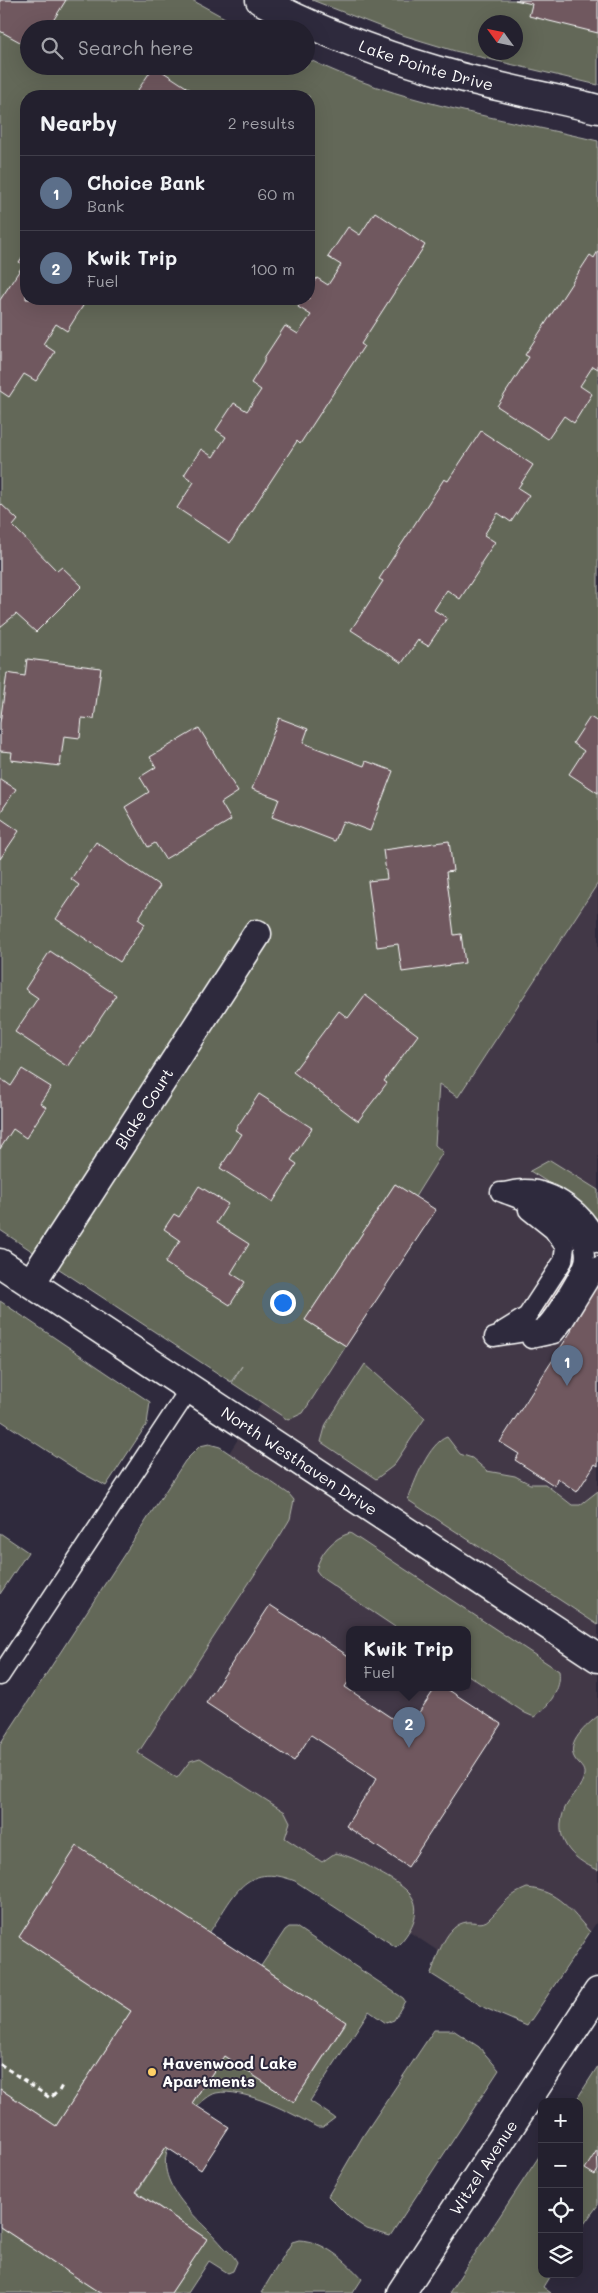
<!DOCTYPE html>
<meta charset="utf-8">
<style>
body{margin:0;font-family:Mali,sans-serif;background:#2b2836;color:#f1f3f6}
.controls{position:absolute;right:15px;bottom:15px;display:grid;overflow:hidden;border-radius:10px;box-shadow:0 5px 20px #0002}
.controls button{width:45px;height:45px;display:grid;place-items:center;padding:0;border:0;border-bottom:1px solid #403e4a;background:#23202e;color:#f1f3f6;font:25px sans-serif}
.compass{position:absolute;left:478px;top:15px;width:45px;height:45px;border-radius:50%;background:#23202e;box-shadow:0 5px 20px #0002;rotate:303deg}
.you{position:absolute;left:282px;top:1302px;width:18px;height:18px;margin:-12px;border:4px solid #fff;border-radius:50%;background:#1a73e8;box-shadow:0 0 0 8px #1a73e833}
.badge{display:grid;place-items:center;width:32px;height:32px;border-radius:50%;background:#ffd166;color:#fff;font-size:16px;font-weight:700}
.pin{position:absolute;translate:-50% -41px;filter:drop-shadow(0 1px 2px #0008)}
.pin::after{content:'';position:absolute;top:26px;width:18px;height:15px;background:inherit;clip-path:polygon(0 0,100% 0,50% 100%)}
.popup{position:absolute;left:346px;top:1626px;width:125px;height:65px;box-sizing:border-box;display:grid;place-content:center;border-radius:10px;background:#23202e;filter:drop-shadow(0 1px 4px #0005);font-size:16px;white-space:nowrap;color:#a3a3aa}
.popup b{font-size:19px;color:#f1f3f6}
.popup::after{content:'';position:absolute;left:50%;top:100%;margin-left:-10px;border:10px solid transparent;border-top-color:#23202e}
.list{margin:0;padding:0;list-style:none}
h2{display:flex;justify-content:space-between;align-items:center;height:65px;margin:0;padding:0 20px;font-size:21px}
h2 small{font-size:16px;font-weight:400;color:#a3a3aa}
.list li{display:grid;grid-template-columns:32px 1fr auto;gap:15px;align-items:center;box-sizing:border-box;height:75px;padding:0 20px;border-top:1px solid #403e4a}
.list b{display:block;font-size:19px;white-space:nowrap}
.list p{margin:0;font-size:16px;white-space:nowrap;color:#a3a3aa}
.list em{font-size:16px;font-style:normal;color:#a3a3aa}
.icon{flex:none;width:28px;height:28px;fill:none;stroke:currentColor;stroke-width:2;stroke-linecap:round;stroke-linejoin:round}
.map{position:relative;flex:none;width:598px;height:2293px;overflow:hidden}
.search{position:absolute;background:#23202e;box-shadow:0 5px 20px #0002;left:20px;top:20px;width:295px;height:55px;display:flex;align-items:center;gap:12px;box-sizing:border-box;padding:0 18px;border-radius:28px;color:#a3a3aa;font-size:19px}
.panel{position:absolute;background:#23202e;box-shadow:0 5px 20px #0002;left:20px;top:90px;width:295px;height:215px;border-radius:20px}
.map>svg:first-child{display:block}
.built{fill:#423847;fill-rule:evenodd}
.grass{fill:#636759;stroke:#b1b3ac;fill-rule:evenodd}
.building{fill:#6f595f;stroke:#fff}
.lines{fill:none;stroke-linecap:round;stroke-linejoin:round}
.service-casing{stroke:#fff;stroke-width:21}
.minor-casing{stroke:#fff;stroke-width:31}
.secondary-casing{stroke:#fff;stroke-width:31}
.path{stroke:#fff;stroke-width:3;stroke-dasharray:5 4;stroke-linecap:butt}
.service{stroke:#2f2a3d;stroke-width:18}
.minor{stroke:#2f2a3d;stroke-width:28}
.secondary{stroke:#2f2a3d;stroke-width:28}
.poi-dot{fill:#ffd166;stroke:#2f2a3d;stroke-width:2}
.labels{text-anchor:middle;stroke-width:4;stroke-linejoin:round;paint-order:stroke}
.street-label{font-size:16px;fill:#fff;stroke:#2f2a3d}
.poi-label{font-size:16px;font-weight:bold;fill:#fff;stroke:#2f2a3d;text-anchor:start}
</style>
<div class="map">
<svg width="598" height="2293" viewBox="0 0 598 2293">
<rect width="100%" height="100%" fill="#2f2a3d"/>
<filter id="ink" filterUnits="userSpaceOnUse"><feTurbulence type="fractalNoise" baseFrequency=".02" numOctaves="2"/><feDisplacementMap in="SourceGraphic" scale="10" xChannelSelector="R" yChannelSelector="G"/><feConvolveMatrix kernelMatrix="1 2 1 2 8 2 1 2 1" color-interpolation-filters="sRGB"/></filter>
<g filter="url(#ink)">
<!-- built -->
<path class="built" d="M598,838V1920L535,2015L138,1753L227,1456L261,1404L232,1383ZM350,1629H468V1687H350Z"/>
<!-- grass -->
<g class="grass">
<path d="M0,0H192L245,29H29V66H306V58C397,103 501,118 598,141V883L458,1097L439,1084L435,1145L443,1152L415,1197L395,1184L305,1320L346,1346L303,1413L288,1420L232,1383L242,1366L231,1382L0,1230ZM26,96H309V299H26Z"/>
<path d="M312,0H598V85L455,51L399,34ZM486,22H516V52H486Z"/>
<polygon points="550,1160 598,1190 598,1225 580,1203 530,1171"/>
<polygon points="0,1301 150,1402 147,1424 106,1486 80,1472 0,1420"/>
<polygon points="365,1364 425,1418 393,1466 376,1479 321,1442 326,1424"/>
<path d="M447,1437L460,1454L472,1458L487,1471L515,1476L530,1484H545L572,1505H580L598,1491V1625L408,1500C414,1482 429,1443 447,1437Z"/>
<path d="M209,1444L220,1447L289,1494L294,1500L290,1519L281,1534L138,1753L177,1778L190,1761L200,1758L285,1812L290,1822L285,1838L322,1862L335,1853C352,1856 365,1864 380,1873C389,1878 402,1885 409,1893C425,1910 409,1935 396,1947L295,1881C244,1861 234,1897 209,1933L77,1847L19,1937L131,2011L56,2126L0,2089V1745L185,1461L200,1446Z"/>
<polygon points="0,1533 28,1552 0,1594"/>
<path d="M350,1533L559,1671C562,1689 549,1706 534,1717L525,1713L468,1675V1629H398L322,1578L316,1570C320,1553 333,1538 350,1533Z"/>
<path d="M598,1716V1870C571,1859 552,1838 565,1808C570,1798 583,1786 584,1775C585,1768 579,1765 575,1759C565,1743 587,1725 598,1716Z"/>
<path d="M527,1888C559,1891 570,1910 590,1932L527,2026L485,2008L431,1974C437,1957 446,1924 467,1922C475,1921 482,1926 489,1919C505,1904 505,1897 527,1888Z"/>
<path d="M289,1927H296L403,1998L405,2001L394,2020L386,2023L369,2011L310,2101L335,2118L323,2127H317C293,2114 244,2087 216,2093C209,2095 203,2101 197,2106L192,2103L224,2056L294,2102L346,2023L261,1966L285,1930Z"/>
<polygon points="434,2030 453,2030 479,2047 499,2070 390,2236 367,2229 349,2217 328,2196 363,2136"/>
<polygon points="598,2066 598,2205 579,2231 579,2102 575,2102"/>
<path d="M166,2147L168,2148C154,2186 200,2219 222,2245C227,2251 233,2254 237,2262L233,2271L228,2273L209,2261L188,2293H171L207,2239L137,2192Z"/>
<polygon points="542,2152 542,2274 551,2274 543,2287 551,2293 449,2293"/>
<polygon points="0,2227 100,2293 0,2293"/>
<path d="M299,2240C324,2241 346,2261 362,2279L353,2293H261L292,2242Z"/>
</g>
<!-- building -->
<g class="building">
<polygon points="0,0 66,0 51,24 44,20 38,29 29,29 29,44 22,40 20,42 0,31"/>
<polygon points="515,0 598,0 598,33 529,16 532,4"/>
<polygon points="154,66 200,96 134,96"/>
<polygon points="375,212 425,245 361,344 364,346 300,444 297,441 230,543 177,508 194,482 184,475 201,449 213,457 226,437 216,430 234,403 247,411 261,390 251,383 264,362 264,358 285,326 298,334 311,315 298,307 303,299 309,299 309,290 317,278 328,285 341,265 328,257 348,227 360,235"/>
<polygon points="598,251 598,369 593,366 580,386 592,394 574,423 564,416 548,439 497,406 529,357 525,355 590,255 594,258"/>
<polygon points="26,252 26,299 81,299 86,301 67,331 56,324 43,344 55,352 36,381 24,374 9,397 0,391 0,300 23,265 19,262"/>
<polygon points="481,431 533,465 518,488 529,495 511,522 498,513 484,535 495,542 481,563 481,567 460,599 447,590 434,610 447,618 428,646 418,640 402,663 351,630 383,581 379,579 444,479 448,481"/>
<polygon points="0,503 18,520 13,526 57,571 62,567 82,586 36,632 16,614 0,627"/>
<polygon points="27,659 101,668 94,719 82,718 80,738 64,736 60,766 11,760 12,752 0,751 0,723 7,673 25,676"/>
<polygon points="590,717 598,722 598,793 569,774 584,751 573,743"/>
<polygon points="279,718 308,729 303,743 364,766 366,761 393,771 370,831 343,821 335,841 272,817 279,799 252,789"/>
<polygon points="199,728 238,792 221,803 231,820 165,859 155,843 148,847 125,807 149,792 140,777 156,767 150,757"/>
<polygon points="0,779 16,789 0,813"/>
<polygon points="0,818 19,831 0,859"/>
<polygon points="449,841 453,871 446,872 454,935 461,934 465,963 402,972 398,944 377,947 368,881 387,879 383,850"/>
<polygon points="96,842 160,886 138,919 145,924 120,962 56,919 79,885 71,879"/>
<polygon points="50,951 116,995 68,1067 15,1032 38,998 25,989"/>
<polygon points="365,995 418,1035 384,1081 387,1083 358,1121 293,1072 339,1011 348,1018"/>
<polygon points="22,1069 51,1087 40,1103 46,1107 26,1138 13,1129 0,1149 0,1078 11,1086"/>
<polygon points="259,1094 312,1128 291,1160 297,1164 273,1202 220,1168 242,1134 235,1130"/>
<polygon points="395,1184 436,1210 346,1346 305,1320"/>
<polygon points="199,1186 228,1204 216,1223 249,1244 231,1273 245,1282 230,1305 165,1263 180,1240 164,1229 174,1214 179,1217"/>
<polygon points="563,1261 598,1283 598,1466 595,1464 577,1492 557,1478 555,1486 515,1460 519,1454 500,1442 572,1330 534,1305"/>
<polygon points="270,1605 350,1657 350,1679 345,1687 408,1729 436,1687 444,1687 501,1724 408,1867 346,1826 377,1778 311,1735 294,1761 206,1703"/>
<polygon points="77,1846 346,2022 294,2102 224,2056 192,2103 229,2127 201,2170 166,2147 136,2192 207,2239 171,2293 100,2293 0,2227 0,2089 56,2126 131,2011 19,1937"/>
<polygon points="597,2150 598,2170 595,2175 585,2169"/>
</g>
<g class="lines">
<defs>
<g id="service">
<path d="M503,1192C510,1191 516,1189 523,1189C554,1188 588,1214 598,1243"/>
<polyline points="503,1331 527,1316 563,1261 565,1247 553,1230 528,1210"/>
<path d="M494,1337C504,1335 538,1331 543,1327C552,1321 581,1273 584,1262C587,1251 582,1239 575,1231C554,1210 526,1202 500,1192"/>
<polyline points="531,1339 554,1334 563,1323 598,1266"/>
<polyline points="0,1676 190,1388"/>
</g>
<g id="minor">
<path id="s1" d="M260,0C323,33 392,59 461,77C506,89 553,98 598,109"/>
<path id="s2" d="M0,1263L598,1658"/>
<path id="s3" d="M31,1283L257,934"/>
</g>
<g id="secondary">
<path id="s4" d="M401,2293L598,1992"/>
</g>
</defs>
<!-- service casing -->
<use href="#service" class="service-casing"/>
<!-- minor casing -->
<use href="#minor" class="minor-casing"/>
<!-- secondary casing -->
<use href="#secondary" class="secondary-casing"/>
<!-- path -->
<polyline class="path" points="0,2064 50,2098 59,2091 63,2084"/>
<!-- service -->
<use href="#service" class="service"/>
<!-- minor -->
<use href="#minor" class="minor"/>
<!-- secondary -->
<use href="#secondary" class="secondary"/>
</g>
</g>
<!-- markers -->
<circle class="poi-dot" cx="152" cy="2072" r="5"/>
<g class="labels">
<!-- street labels -->
<g class="street-label">
<text dy="6" stroke="none"><textPath href="#s1" startOffset="179">Lake Pointe Drive</textPath></text>
<text dy="6" stroke="none"><textPath href="#s3" startOffset="208">Blake Court</textPath></text>
<text dy="6" stroke="none"><textPath href="#s2" startOffset="359">North Westhaven Drive</textPath></text>
<text dy="6" stroke="none"><textPath href="#s4" startOffset="150">Witzel Avenue</textPath></text>
</g>
<!-- poi labels -->
<g class="poi-label">
<text x="162" y="2069">Havenwood Lake<tspan x="162" dy="18">Apartments</tspan></text>
</g>
</g>
</svg>
<div class="controls">
<button>+</button>
<button>−</button>
<button><svg class="icon" aria-label="locate" viewBox="0 0 24 24"><circle cx="12" cy="12" r="6"/><path d="M12 2v4M12 18v4M2 12h4M18 12h4"/></svg></button>
<button><svg class="icon" aria-label="layers" viewBox="0 0 24 24"><path d="M12 4l9 5-9 5-9-5zM3 14l9 5 9-5"/></svg></button>
</div>
<svg class="compass" viewBox="-18 -18 36 36"><path d="M0-13l5 13h-10z" fill="#e53935"/><path d="M0 13l5-13h-10z" fill="#a3a3aa"/></svg>
<div class="you"></div>
<div class="pin badge" style="left:567px;top:1386px;background:#5c6f8a">1</div>
<div class="pin badge" style="left:409px;top:1748px;background:#5c6f8a">2</div>
<div class="popup"><b>Kwik Trip</b>Fuel</div>
<div class="search"><svg class="icon" aria-label="search" viewBox="0 0 24 24"><circle cx="10" cy="10" r="6"/><path d="M15 15l6 6"/></svg>Search here</div>
<section class="panel">
<h2>Nearby<small>2 results</small></h2>
<ul class="list">
<li><span class="badge" style="background:#5c6f8a">1</span><div><b>Choice Bank</b><p>Bank</p></div><em>60 m</em></li>
<li><span class="badge" style="background:#5c6f8a">2</span><div><b>Kwik Trip</b><p>Fuel</p></div><em>100 m</em></li>
</ul>
</section>
</div>
